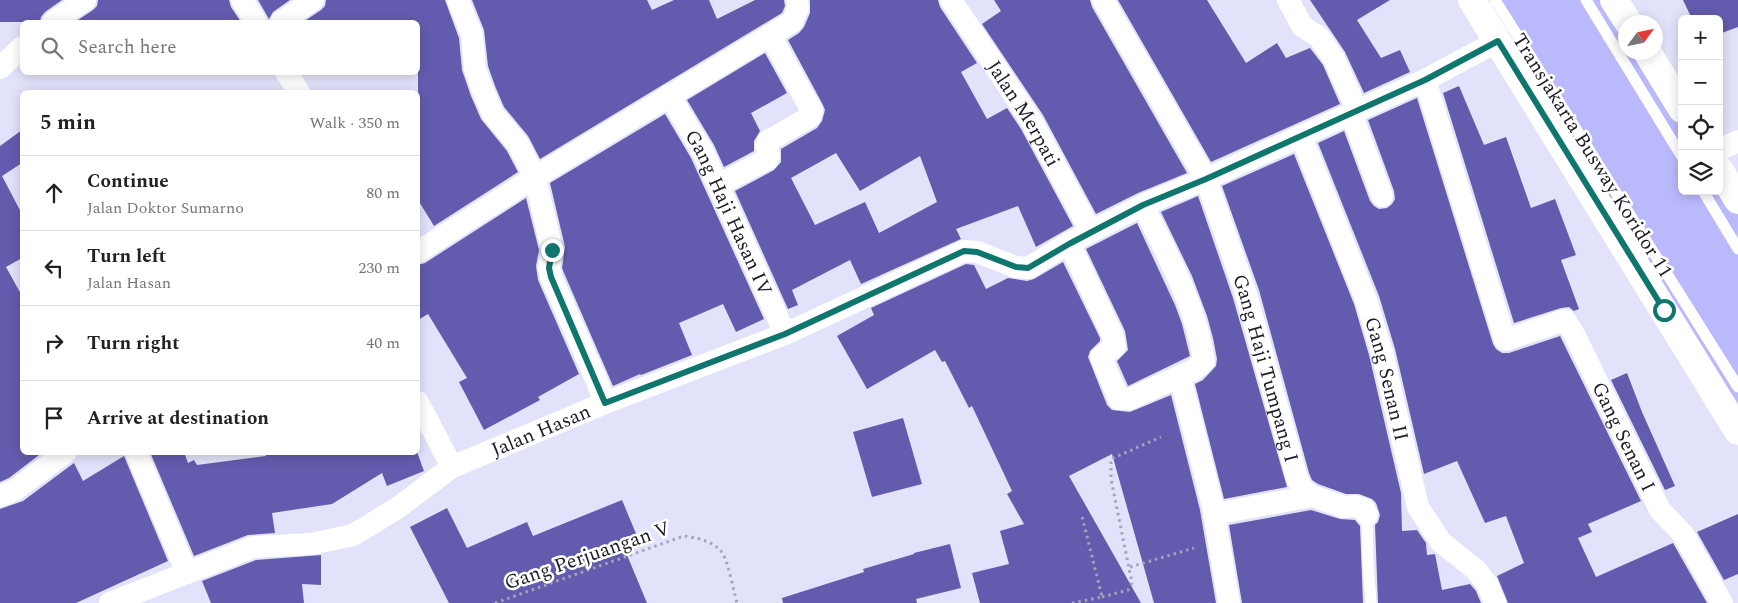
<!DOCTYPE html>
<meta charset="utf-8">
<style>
body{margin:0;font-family:Spectral,serif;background:#f6f6f6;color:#222}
.controls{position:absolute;right:15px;top:15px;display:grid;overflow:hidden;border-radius:8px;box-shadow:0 2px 12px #0003}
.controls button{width:45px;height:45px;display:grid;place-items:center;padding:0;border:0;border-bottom:1px solid #e0e0e0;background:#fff;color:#222;font:25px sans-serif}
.compass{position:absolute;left:1618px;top:15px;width:45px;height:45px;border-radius:50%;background:#fff;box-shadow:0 2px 12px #0003;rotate:57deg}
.stop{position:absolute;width:15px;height:15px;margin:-11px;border:4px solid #0f766e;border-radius:50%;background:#fff}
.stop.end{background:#0f766e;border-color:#fff;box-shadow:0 1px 5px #0008}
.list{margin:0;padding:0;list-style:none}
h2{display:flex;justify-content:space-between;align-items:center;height:65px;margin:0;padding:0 20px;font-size:21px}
h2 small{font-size:16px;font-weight:400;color:#767676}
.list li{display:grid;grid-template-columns:32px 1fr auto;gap:15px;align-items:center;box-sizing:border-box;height:75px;padding:0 20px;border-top:1px solid #e0e0e0}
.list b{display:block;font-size:19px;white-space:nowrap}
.list p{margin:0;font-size:16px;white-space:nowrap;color:#767676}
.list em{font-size:16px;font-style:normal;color:#767676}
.icon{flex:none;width:28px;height:28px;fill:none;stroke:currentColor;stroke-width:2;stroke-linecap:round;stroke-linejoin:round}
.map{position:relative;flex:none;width:1738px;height:603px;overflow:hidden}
.search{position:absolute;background:#fff;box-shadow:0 2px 12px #0003;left:20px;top:20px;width:400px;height:55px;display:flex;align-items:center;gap:12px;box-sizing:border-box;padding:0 18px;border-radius:8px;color:#767676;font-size:19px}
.panel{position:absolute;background:#fff;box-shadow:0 2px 12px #0003;left:20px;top:90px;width:400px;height:365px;border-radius:8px}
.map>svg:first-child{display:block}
.green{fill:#bab9fc}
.building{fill:#635cae;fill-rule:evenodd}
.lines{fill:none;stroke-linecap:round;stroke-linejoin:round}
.path{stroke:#a4a4b9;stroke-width:3;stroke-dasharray:2.5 4;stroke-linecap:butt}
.service{stroke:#fff;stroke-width:11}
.minor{stroke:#fff;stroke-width:22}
.primary{stroke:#fff;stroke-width:28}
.route{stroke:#0f766e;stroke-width:6}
.labels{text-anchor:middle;stroke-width:5;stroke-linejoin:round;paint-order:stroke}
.street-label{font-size:20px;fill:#1c1c27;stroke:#fff}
</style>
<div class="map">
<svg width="1738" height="603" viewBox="0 0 1738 603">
<rect width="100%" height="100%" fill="#e2e2fb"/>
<!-- green -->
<polygon class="green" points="1473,0 1611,0 1625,23 1626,52 1644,53 1682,113 1682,191 1719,191 1738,202 1738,429"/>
<!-- building -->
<g class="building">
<polygon points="0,0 62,0 45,12 41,17 40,22 0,22"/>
<polygon points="98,0 229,0 231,7 241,22 75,22 93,10 97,6"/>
<polygon points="258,0 290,0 273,12 269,19"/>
<polygon points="326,0 445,0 459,38 462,70 471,96 481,119 507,151 518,172 434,226 418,200 418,22 303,22 321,10 325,6"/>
<polygon points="472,0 647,0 652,10 674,0 709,0 717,19 755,0 784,0 785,6 782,13 540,159 528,136 504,107 495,86 488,66 484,30"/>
<path d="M810,0H938L940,7L977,63L961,72L987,119L1007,108L1021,129L1073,226L1036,247L1018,206L956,229L961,239L861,284L850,260L792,290L798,305L788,309L735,191L774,170L781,162V149L817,128L822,121L825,110L823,105L788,40L799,33L804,27L810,13ZM836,153L860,191L920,156L937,202L879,233L865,202L815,225L791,178Z"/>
<polygon points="994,0 1090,0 1092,7 1187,173 1138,193 1096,214 1043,115 982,24 1001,11"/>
<polygon points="1118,0 1207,0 1246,63 1277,43 1286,58 1310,48 1323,65 1340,104 1211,162"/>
<polygon points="1310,0 1390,0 1357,20 1381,58 1400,50 1410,72 1364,93 1345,52"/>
<polygon points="1683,0 1738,0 1738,27 1719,34 1719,19 1692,19"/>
<polygon points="765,53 787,93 751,113 760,131 754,141 754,151 724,167 714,145 687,100"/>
<polygon points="1459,86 1484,145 1506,137 1531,208 1555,199 1576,255 1561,260 1579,309 1574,311 1569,307 1561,308 1514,323 1443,93"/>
<polygon points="1417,98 1493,344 1496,349 1502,353 1509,353 1560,336 1641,501 1588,524 1592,532 1578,538 1596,577 1673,543 1707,603 1508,603 1497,576 1524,563 1506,516 1485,523 1457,461 1424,474 1395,349 1379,296 1318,143 1344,131 1370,201 1374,206 1379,209 1387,208 1392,204 1395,199 1394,191 1368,120"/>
<polygon points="665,114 691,158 764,319 736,332 723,304 679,323 692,355 641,375 640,374 613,386 564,273 562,268 565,247 550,183"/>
<polygon points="22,130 22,163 2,176 22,214 22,258 6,267 22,296 22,452 43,452 9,478 0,482 0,146"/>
<polygon points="1294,154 1354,304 1369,355 1401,493 1402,531 1417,530 1426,543 1427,555 1435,554 1442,590 1470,584 1476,591 1481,603 1378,603 1375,525 1378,522 1380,515 1376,503 1372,499 1359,494 1346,494 1318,484 1312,480 1309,473 1259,290 1222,186"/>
<polygon points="1198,196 1233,298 1287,487 1224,499 1195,384 1203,380 1216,366 1217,359 1213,338 1207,316 1192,276 1161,212"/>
<polygon points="526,198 539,250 536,266 538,280 579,374 538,397 540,400 484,430 459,382 467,378 428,314 418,320 418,265 425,263"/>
<polygon points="1137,223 1175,305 1182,324 1190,356 1128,386 1117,361 1128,350 1125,331 1086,249"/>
<polygon points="1063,262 1100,338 1100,341 1090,351 1088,357 1107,405 1112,410 1130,412 1171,395 1200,510 1216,603 1154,603 1112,454 1069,476 1141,603 980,603 972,573 1009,564 1000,531 1024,524 1007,494 1012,491 972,406 969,408 945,361 942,362 935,350 867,389 837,336 874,315 871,308 966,264 974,265 986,289 1008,278 1027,281 1034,279"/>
<polygon points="1627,373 1642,412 1675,486 1665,490 1611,380"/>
<polygon points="903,418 922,484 872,497 853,432"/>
<polygon points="150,452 184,452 188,463 194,460 197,465 266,456 266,452 417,452 424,471 387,486 382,473 332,504 272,513 275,533 248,535 194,556"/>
<polygon points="124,456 168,561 76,603 0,603 0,509 23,501 74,463 83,481"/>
<polygon points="622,500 637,536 622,543 647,603 449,603 410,527 447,508 467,548 527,522 533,536"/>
<polygon points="1311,510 1340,519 1355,520 1360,526 1363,603 1242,603 1229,525"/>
<polygon points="1738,514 1738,574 1724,580 1697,532"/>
<polygon points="950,544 961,588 916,599 917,603 783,603 782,598 864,572 863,569 914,554 914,553"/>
<polygon points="321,555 321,585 302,584 304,603 211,603 202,581 256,560"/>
</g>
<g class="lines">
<!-- path -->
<g class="path">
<polyline points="1130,567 1194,548"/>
<polyline points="1102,597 1128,590 1132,583 1111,479 1111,459 1161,437"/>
<path d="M495,603L684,536C697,538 715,541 723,554C728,563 734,591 737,603"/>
<polyline points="1072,603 1102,597 1082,516"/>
</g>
<!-- service -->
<g class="service">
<polyline points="1495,0 1738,387"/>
<polyline points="1586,0 1682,157"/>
<polyline points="1703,191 1738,249"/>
<polyline points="1367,515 1368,564 1371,603"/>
</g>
<!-- minor -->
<g class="minor">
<polyline points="242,0 256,22"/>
<polyline points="458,0 472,35 475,69 483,91 493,114 518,144 535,177 552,250 549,268 551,277 596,379 605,403"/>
<path id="s1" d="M951,0L1032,122L1091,232"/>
<path id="s2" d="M1103,0L1206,179L1246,294L1297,478L1302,488L1312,496L1344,507L1355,506L1364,509L1367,515"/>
<polyline points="1288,0 1302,26 1319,37 1334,59 1357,110"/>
<polyline points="53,22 85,0"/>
<polyline points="281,22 313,0"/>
<polyline points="0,68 22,47"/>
<polyline points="286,72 299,92"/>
<path id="s3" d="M1425,80L1505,340L1565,320L1573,332L1660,510L1683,534L1722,603"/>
<path id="s4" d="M669,95L703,152L785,334"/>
<polyline points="1351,113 1382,196"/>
<path id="s5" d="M1301,136L1366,300L1382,352L1418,507L1441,542L1476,570L1487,584L1495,603"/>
<polyline points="1719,150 1738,141"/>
<polyline points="718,185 768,159 769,155 766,146 768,141 810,117 812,111 770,35"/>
<path d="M1143,205C1167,255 1196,305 1204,361L1194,370L1180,376L1213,507L1229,603"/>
<polyline points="1069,243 1112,334 1115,346 1101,357 1119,399 1130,399 1180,376"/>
<polyline points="418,252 535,177 792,22 798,8 797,0"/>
<polyline points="418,402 452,467"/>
<polyline points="136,452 187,573"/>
<polyline points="0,496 15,490 66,452"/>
<polyline points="1214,514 1312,496"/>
<path id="s6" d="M110,603L253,547L311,544L353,535L396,509L452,467L605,403L785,334L964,251L977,252L1016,267L1028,268L1069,243L1143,205L1206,179L1425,80L1498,41"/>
</g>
<!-- primary -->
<g class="primary">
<polyline points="1472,0 1738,431"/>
<polyline points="1614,0 1628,22"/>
<polyline points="1647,52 1682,109"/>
<polyline points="1719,169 1738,200"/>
</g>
</g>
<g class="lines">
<!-- route -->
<polyline class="route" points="552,250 549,268 551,277 605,403 785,334 964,251 977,252 1016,267 1028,268 1069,244 1143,205 1206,179 1425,80 1498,41 1664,310"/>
</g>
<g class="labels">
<!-- street labels -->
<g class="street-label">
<text dy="7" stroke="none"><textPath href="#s1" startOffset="135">Jalan Merpati</textPath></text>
<text transform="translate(1593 155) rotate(58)" y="7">Transjakarta Busway Koridor 11</text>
<text dy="7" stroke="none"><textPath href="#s4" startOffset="132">Gang Haji Hasan IV</textPath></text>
<text dy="7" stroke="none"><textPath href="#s2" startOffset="405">Gang Haji Tumpang I</textPath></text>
<text dy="7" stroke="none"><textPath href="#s5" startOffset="258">Gang Senan II</textPath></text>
<text dy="7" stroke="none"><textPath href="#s6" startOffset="471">Jalan Hasan</textPath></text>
<text dy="7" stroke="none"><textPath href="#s3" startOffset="466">Gang Senan I</textPath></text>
<text transform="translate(587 555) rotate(-19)" y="7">Gang Perjuangan V</text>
</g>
</g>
</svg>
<div class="controls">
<button>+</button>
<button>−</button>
<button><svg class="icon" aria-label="locate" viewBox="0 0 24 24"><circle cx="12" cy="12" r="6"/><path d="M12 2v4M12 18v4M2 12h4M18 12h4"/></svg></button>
<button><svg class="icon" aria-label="layers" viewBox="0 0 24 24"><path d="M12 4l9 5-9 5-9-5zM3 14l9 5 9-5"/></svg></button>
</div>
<svg class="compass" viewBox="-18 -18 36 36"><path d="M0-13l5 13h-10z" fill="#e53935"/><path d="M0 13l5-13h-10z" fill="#767676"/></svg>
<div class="stop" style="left:1664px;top:310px"></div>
<div class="stop end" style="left:552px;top:250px"></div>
<div class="search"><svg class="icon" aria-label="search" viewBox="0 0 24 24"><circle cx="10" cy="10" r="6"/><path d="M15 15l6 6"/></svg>Search here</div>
<section class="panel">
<h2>5 min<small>Walk · 350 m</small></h2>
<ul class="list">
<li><svg class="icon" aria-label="ahead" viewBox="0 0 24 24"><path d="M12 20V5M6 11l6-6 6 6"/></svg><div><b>Continue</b><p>Jalan Doktor Sumarno</p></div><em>80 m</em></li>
<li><svg class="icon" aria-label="left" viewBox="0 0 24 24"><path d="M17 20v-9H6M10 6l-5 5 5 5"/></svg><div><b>Turn left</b><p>Jalan Hasan</p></div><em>230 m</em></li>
<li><svg class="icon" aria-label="right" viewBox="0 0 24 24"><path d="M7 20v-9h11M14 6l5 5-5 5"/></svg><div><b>Turn right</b></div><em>40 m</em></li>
<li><svg class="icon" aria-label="arrive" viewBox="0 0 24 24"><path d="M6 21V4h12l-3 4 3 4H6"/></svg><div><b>Arrive at destination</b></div></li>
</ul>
</section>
</div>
